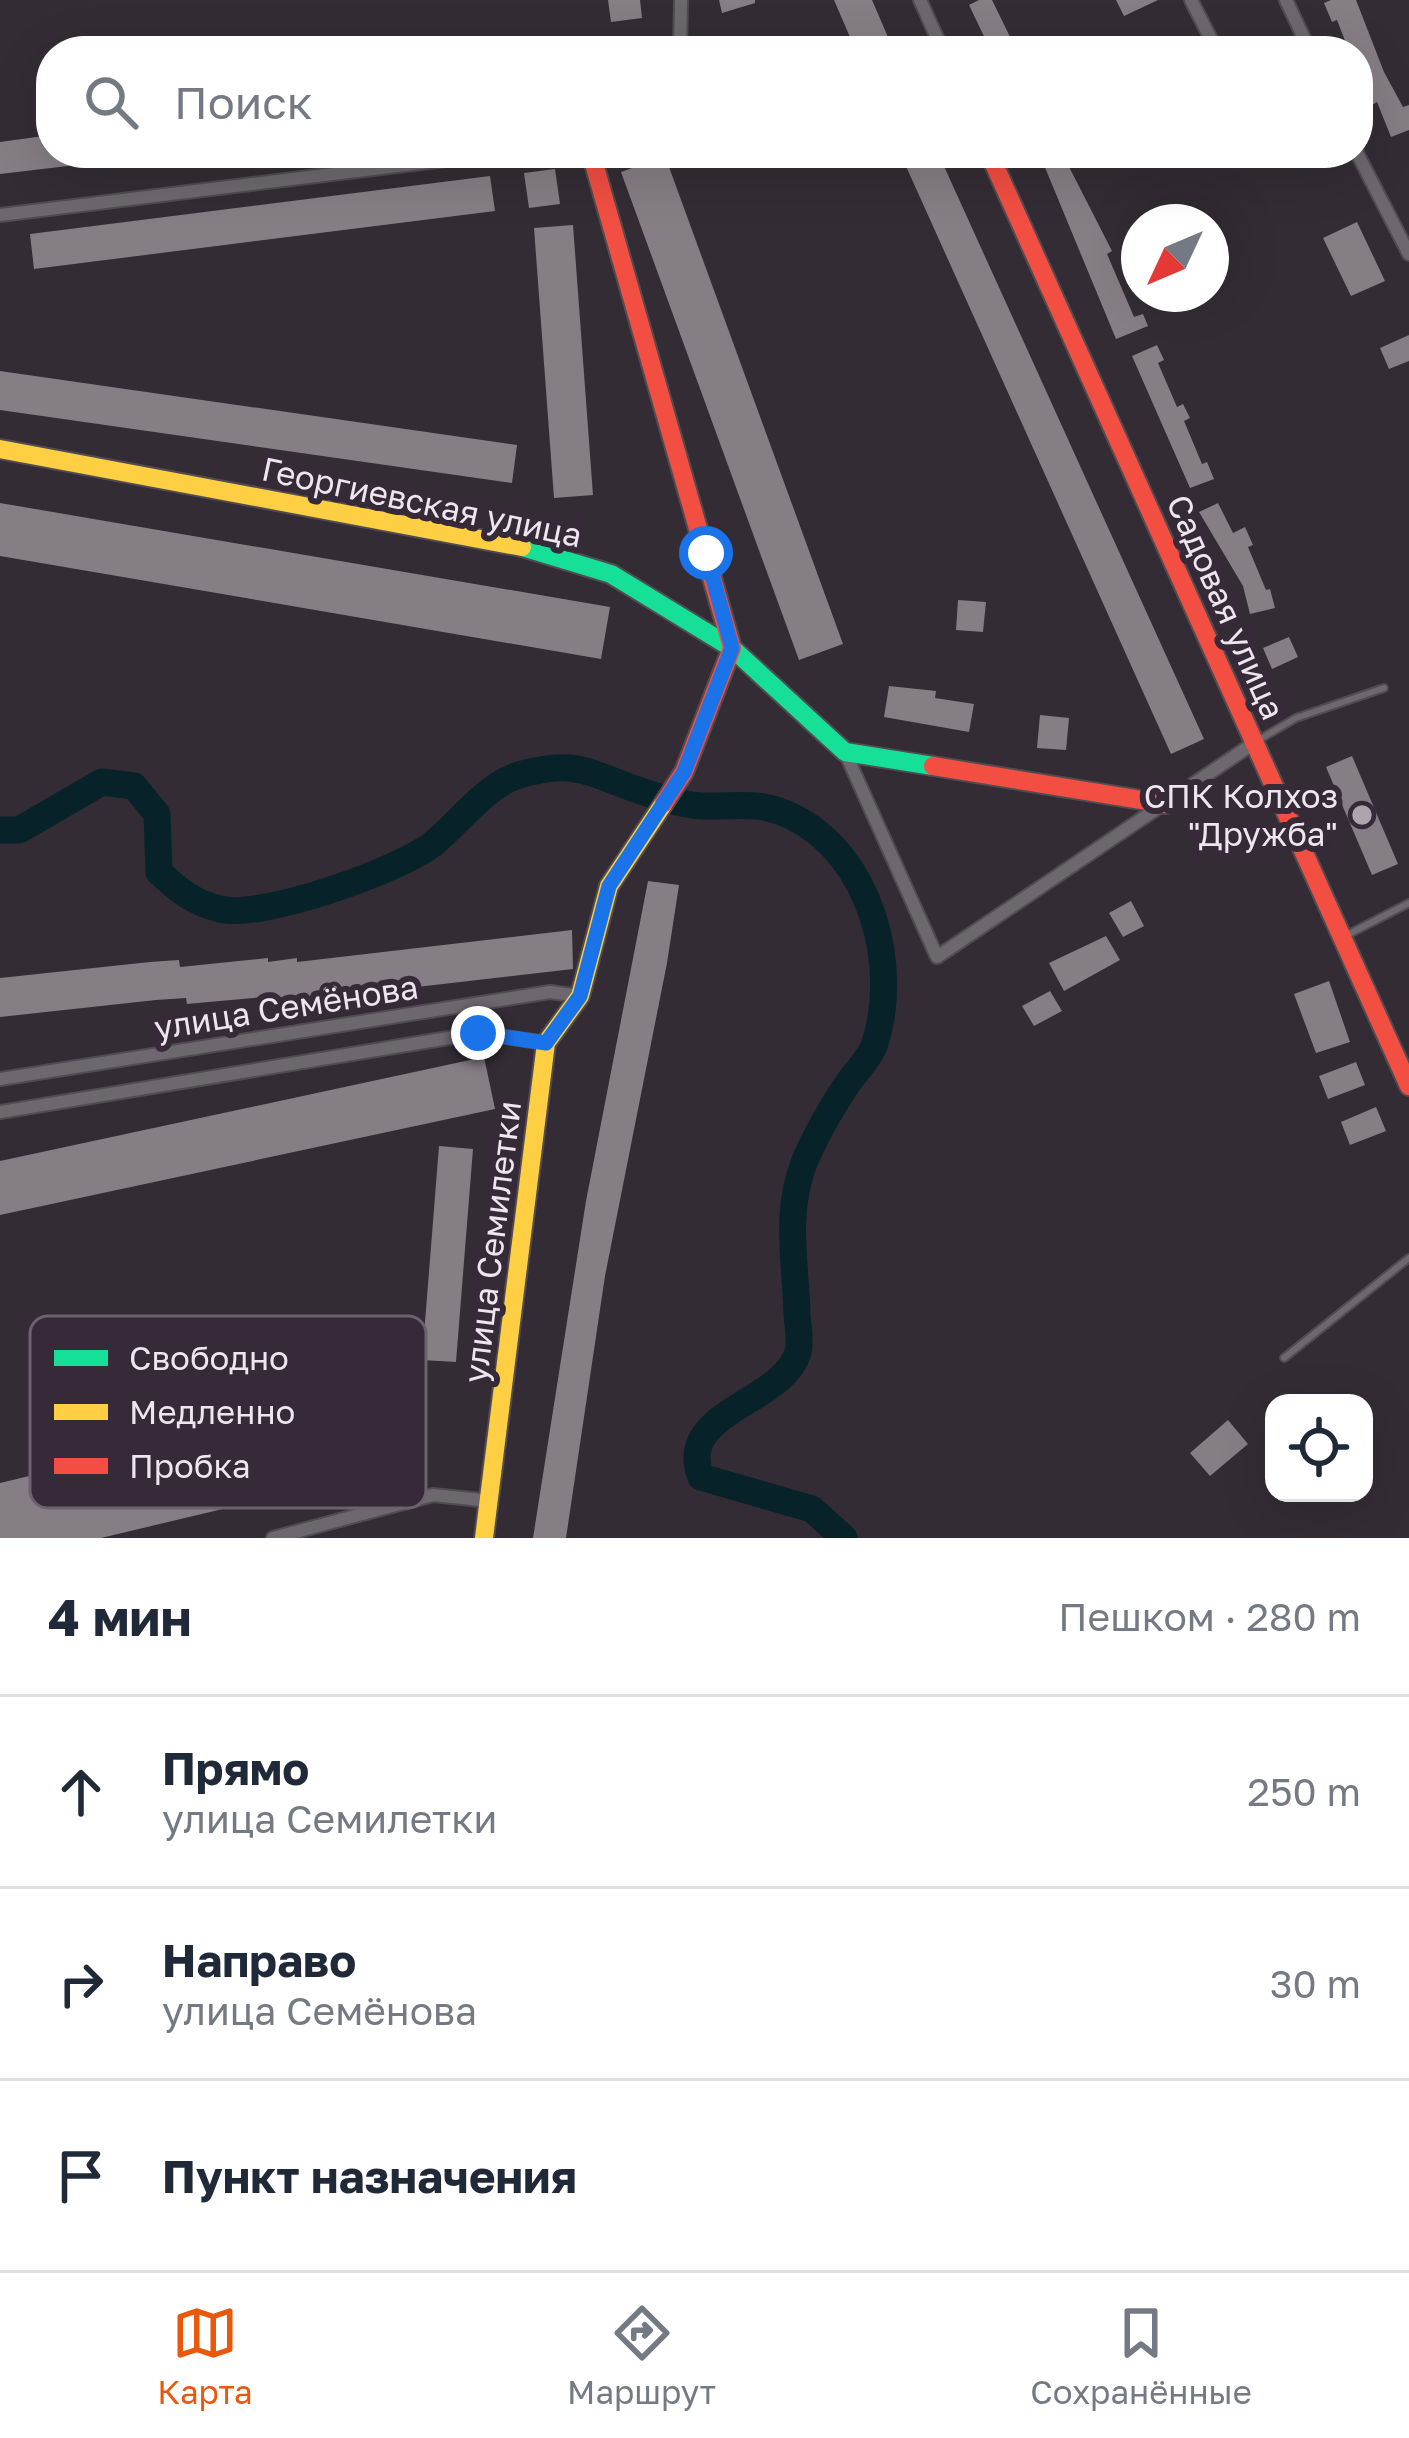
<!DOCTYPE html>
<html lang="ru">
<meta charset="utf-8">
<style>
body{margin:0;font-family:"Golos Text",sans-serif;background:#f6f6f7;color:#1f2937}
.controls{position:absolute;right:36px;bottom:36px;display:grid;overflow:hidden;border-radius:24px;box-shadow:0 12px 48px #0002}
.controls button{width:108px;height:108px;display:grid;place-items:center;padding:0;border:0;border-bottom:3px solid #e0e1e3;background:#fff;color:#1f2937;font:60px sans-serif}
.compass{position:absolute;left:1121px;top:204px;width:108px;height:108px;border-radius:50%;background:#fff;box-shadow:0 12px 48px #0002;rotate:226deg}
.stop{position:absolute;width:36px;height:36px;margin:-27px;border:9px solid #1a73e8;border-radius:50%;background:#fff}
.stop.end{background:#1a73e8;border-color:#fff;box-shadow:0 3px 12px #0008}
.list{margin:0;padding:0;list-style:none}
h2{display:flex;justify-content:space-between;align-items:center;height:156px;margin:0;padding:0 48px;font-size:51px}
h2 small{font-size:39px;font-weight:400;color:#747a83}
.list li{display:grid;grid-template-columns:78px 1fr auto;gap:36px;align-items:center;box-sizing:border-box;height:192px;padding:0 48px;border-top:3px solid #e0e1e3}
.list b{display:block;font-size:45px;white-space:nowrap}
.list p{margin:0;font-size:39px;white-space:nowrap;color:#747a83}
.list em{font-size:39px;font-style:normal;color:#747a83}
.icon{flex:none;width:66px;height:66px;fill:none;stroke:currentColor;stroke-width:2;stroke-linecap:round;stroke-linejoin:round}
.map{position:relative;flex:none;width:1409px;height:1538px;overflow:hidden}
.search{position:absolute;background:#fff;box-shadow:0 12px 48px #0002;left:36px;right:36px;top:36px;height:132px;display:flex;align-items:center;gap:30px;box-sizing:border-box;padding:0 42px;border-radius:48px;color:#747a83;font-size:45px}
.sheet{height:732px;background:#fff}
nav{display:flex;justify-content:space-around;align-items:center;box-sizing:border-box;height:168px;border-top:3px solid #e0e1e3;background:#fff;font-size:33px;color:#747a83}
nav a{display:grid;justify-items:center;gap:6px}
nav .on{color:#ea580c}
.map>svg:first-child{display:block}
.lines{fill:none;stroke-linecap:round;stroke-linejoin:round}
.river{stroke:#072329;stroke-width:27}
.building{fill:#857e85}
.lane-casing{stroke:#514b52;stroke-width:10}
.street-casing{stroke:#514b52;stroke-width:16}
.fast-casing{stroke:#514b52;stroke-width:22}
.slow-casing{stroke:#514b52;stroke-width:22}
.jam-casing{stroke:#514b52;stroke-width:22}
.lane{stroke:#6d686e;stroke-width:6}
.street{stroke:#6d686e;stroke-width:12}
.fast{stroke:#16e098;stroke-width:18}
.slow{stroke:#ffcf43;stroke-width:18}
.jam{stroke:#f24e42;stroke-width:18}
.route{stroke:#1a73e8;stroke-width:15}
.poi-dot{fill:#ada4ae;stroke:#362938;stroke-width:4.5}
.labels{text-anchor:middle;stroke-width:12;stroke-linejoin:round;paint-order:stroke}
.street-label{font-size:33px;fill:#eee5f0;stroke:#362938}
.poi-label{font-size:33px;fill:#eee5f0;stroke:#362938;text-anchor:end}
.key{fill:#362938;stroke:#6d616f;stroke-width:3}
.key-label{font-size:33px;fill:#eee5f0}
</style>
<div class="map">
<svg width="1409" height="1538" viewBox="0 0 1409 1538">
<rect width="100%" height="100%" fill="#332c34"/>
<g class="lines">
<!-- river -->
<path class="river" d="M0,830H19L102,782L134,786L157,814L159,872C178,890 194,903 220,909C260,920 401,870 434,843C460,822 486,785 519,775C571,760 584,770 632,788C652,795 680,805 702,806C737,807 757,800 791,816C871,854 901,967 874,1046C869,1059 856,1071 848,1083C832,1107 815,1136 804,1163C784,1215 796,1263 797,1316C798,1326 801,1342 798,1352C783,1404 675,1411 701,1477L812,1509L844,1538"/>
</g>
<!-- building -->
<g class="building">
<polygon points="608,0 640,0 642,18 611,22"/>
<polygon points="719,0 755,0 755,3 722,13"/>
<polygon points="834,0 872,0 894,51 856,51"/>
<polygon points="979,0 992,0 1017,51 991,51 969,5"/>
<polygon points="1116,0 1158,0 1124,16"/>
<polygon points="1331,0 1356,0 1384,72 1403,107 1409,105 1409,130 1391,137 1377,102 1372,105 1358,74 1358,51 1349,51 1337,20 1332,22 1324,3"/>
<polygon points="51,135 51,153 110,153 110,161 0,174 0,142"/>
<polygon points="900,153 938,153 1204,739 1171,754"/>
<polygon points="1039,153 1062,153 1112,251 1107,254 1134,317 1143,314 1148,326 1116,339"/>
<polygon points="665,156 843,644 799,660 621,172"/>
<polygon points="555,169 560,204 529,208 524,173"/>
<polygon points="490,176 495,211 34,269 30,234"/>
<polygon points="1357,222 1385,281 1351,296 1323,238"/>
<polygon points="573,225 593,495 554,498 534,228"/>
<polygon points="1409,335 1409,361 1389,369 1380,348"/>
<polygon points="1157,345 1164,360 1158,363 1177,407 1183,404 1190,418 1184,421 1202,464 1207,462 1214,479 1190,488 1132,356"/>
<polygon points="0,371 517,445 512,483 0,410"/>
<polygon points="0,503 610,607 601,659 0,556"/>
<polygon points="1218,503 1233,533 1245,527 1253,545 1248,547 1266,590 1270,589 1275,608 1250,614 1243,586 1199,512"/>
<polygon points="958,600 986,602 983,632 956,630"/>
<polygon points="1289,637 1298,657 1272,669 1263,648"/>
<polygon points="889,686 936,691 935,698 974,704 969,732 884,717"/>
<polygon points="1040,715 1069,718 1066,750 1037,748"/>
<polygon points="1352,756 1398,864 1372,875 1326,767"/>
<polygon points="648,881 679,885 667,963 605,1276 566,1538 533,1538 586,1201"/>
<polygon points="1131,901 1144,926 1123,937 1109,913"/>
<polygon points="572,930 573,969 304,1000 303,996 274,1000 274,996 187,1004 186,998 156,1000 0,1017 0,978 150,962 179,960 180,967 268,958 268,962 297,958 297,962"/>
<polygon points="1106,936 1120,960 1064,991 1049,963"/>
<polygon points="1329,981 1350,1042 1316,1053 1294,994"/>
<polygon points="1050,991 1062,1011 1034,1026 1022,1006"/>
<polygon points="484,1057 495,1109 0,1215 0,1161"/>
<polygon points="1356,1062 1365,1085 1328,1099 1319,1076"/>
<polygon points="1376,1107 1386,1131 1350,1145 1341,1122"/>
<polygon points="439,1146 473,1149 456,1362 422,1360"/>
<polygon points="406,1386 424,1461 101,1538 0,1538 0,1483"/>
<polygon points="1228,1420 1248,1444 1210,1476 1190,1453"/>
</g>
<g class="lines">
<defs>
<g id="lane">
<polyline points="1255,742 1296,718 1384,688"/>
<polyline points="1345,936 1409,903"/>
<polyline points="1284,1358 1409,1258"/>
</g>
<g id="street">
<polyline points="920,0 943,51"/>
<polyline points="1191,0 1217,51"/>
<polyline points="1286,0 1310,51"/>
<polyline points="680,51 681,0"/>
<polyline points="1357,153 1409,254"/>
<polyline points="0,215 503,153"/>
<polyline points="845,752 937,957 1254,743"/>
<polyline points="0,1079 550,992 580,996"/>
<polyline points="0,1112 479,1033 546,1043"/>
<polyline points="273,1538 433,1495 491,1501"/>
</g>
<polyline id="fast" points="522,547 611,574 732,648 845,752 933,766"/>
<g id="slow">
<polyline points="0,449 522,547"/>
<polyline points="484,1538 546,1043 580,996 609,886 664,803"/>
</g>
<g id="jam">
<polyline points="591,153 732,648 684,772 664,803"/>
<polyline points="989,153 1409,1086"/>
<polyline points="933,766 1166,804"/>
</g>
</defs>
<!-- lane casing -->
<use href="#lane" class="lane-casing"/>
<!-- street casing -->
<use href="#street" class="street-casing"/>
<!-- fast casing -->
<use href="#fast" class="fast-casing"/>
<!-- slow casing -->
<use href="#slow" class="slow-casing"/>
<!-- jam casing -->
<use href="#jam" class="jam-casing"/>
<!-- lane -->
<use href="#lane" class="lane"/>
<!-- street -->
<use href="#street" class="street"/>
<!-- fast -->
<use href="#fast" class="fast"/>
<!-- slow -->
<use href="#slow" class="slow"/>
<!-- jam -->
<use href="#jam" class="jam"/>
</g>
<g class="lines">
<!-- route -->
<polyline class="route" points="478,1033 546,1043 580,996 609,886 684,772 732,648 706,553"/>
</g>
<!-- markers -->
<circle class="poi-dot" cx="1362" cy="815" r="12"/>
<g class="labels">
<!-- street labels -->
<g class="street-label">
<text transform="translate(422 502) rotate(12)" y="12">Георгиевская улица</text>
<text transform="translate(1226 607) rotate(66)" y="12">Садовая улица</text>
<text transform="translate(286 1007) rotate(-9)" y="12">улица Семёнова</text>
<text transform="translate(492 1242) rotate(-83)" y="12">улица Семилетки</text>
</g>
<!-- poi labels -->
<g class="poi-label">
<text x="1338" y="808">СПК Колхоз<tspan x="1338" dy="38">"Дружба"</tspan></text>
</g>
</g>
<!-- legend -->
<rect x="30" y="1316" width="396" height="192" rx="18" class="key"/>
<rect x="54" y="1350" width="54" height="16" fill="#16e098"/>
<rect x="54" y="1404" width="54" height="16" fill="#ffcf43"/>
<rect x="54" y="1458" width="54" height="16" fill="#f24e42"/>
<g class="key-label">
<text x="129" y="1370">Свободно</text>
<text x="129" y="1424">Медленно</text>
<text x="129" y="1478">Пробка</text>
</g>
</svg>
<div class="controls">
<button><svg class="icon" aria-label="locate" viewBox="0 0 24 24"><circle cx="12" cy="12" r="6"/><path d="M12 2v4M12 18v4M2 12h4M18 12h4"/></svg></button>
</div>
<svg class="compass" viewBox="-18 -18 36 36"><path d="M0-13l5 13h-10z" fill="#e53935"/><path d="M0 13l5-13h-10z" fill="#747a83"/></svg>
<div class="stop" style="left:706px;top:553px"></div>
<div class="stop end" style="left:478px;top:1033px"></div>
<div class="search"><svg class="icon" aria-label="search" viewBox="0 0 24 24"><circle cx="10" cy="10" r="6"/><path d="M15 15l6 6"/></svg>Поиск</div>
</div>
<section class="sheet">
<h2>4 мин<small>Пешком · 280 m</small></h2>
<ul class="list">
<li><svg class="icon" aria-label="ahead" viewBox="0 0 24 24"><path d="M12 20V5M6 11l6-6 6 6"/></svg><div><b>Прямо</b><p>улица Семилетки</p></div><em>250 m</em></li>
<li><svg class="icon" aria-label="right" viewBox="0 0 24 24"><path d="M7 20v-9h11M14 6l5 5-5 5"/></svg><div><b>Направо</b><p>улица Семёнова</p></div><em>30 m</em></li>
<li><svg class="icon" aria-label="arrive" viewBox="0 0 24 24"><path d="M6 21V4h12l-3 4 3 4H6"/></svg><div><b>Пункт назначения</b></div></li>
</ul>
</section>
<nav>
<a class="on"><svg class="icon" aria-label="map" viewBox="0 0 24 24"><path d="M3 6l6-2 6 2 6-2v14l-6 2-6-2-6 2zM9 4v14M15 6v14"/></svg>Карта</a>
<a><svg class="icon" aria-label="directions" viewBox="0 0 24 24"><path d="M12 3l9 9-9 9-9-9zM9 14v-3h6M13 9l2 2-2 2"/></svg>Маршрут</a>
<a><svg class="icon" aria-label="saved" viewBox="0 0 24 24"><path d="M7 4h10v16l-5-4-5 4z"/></svg>Сохранённые</a>
</nav>
